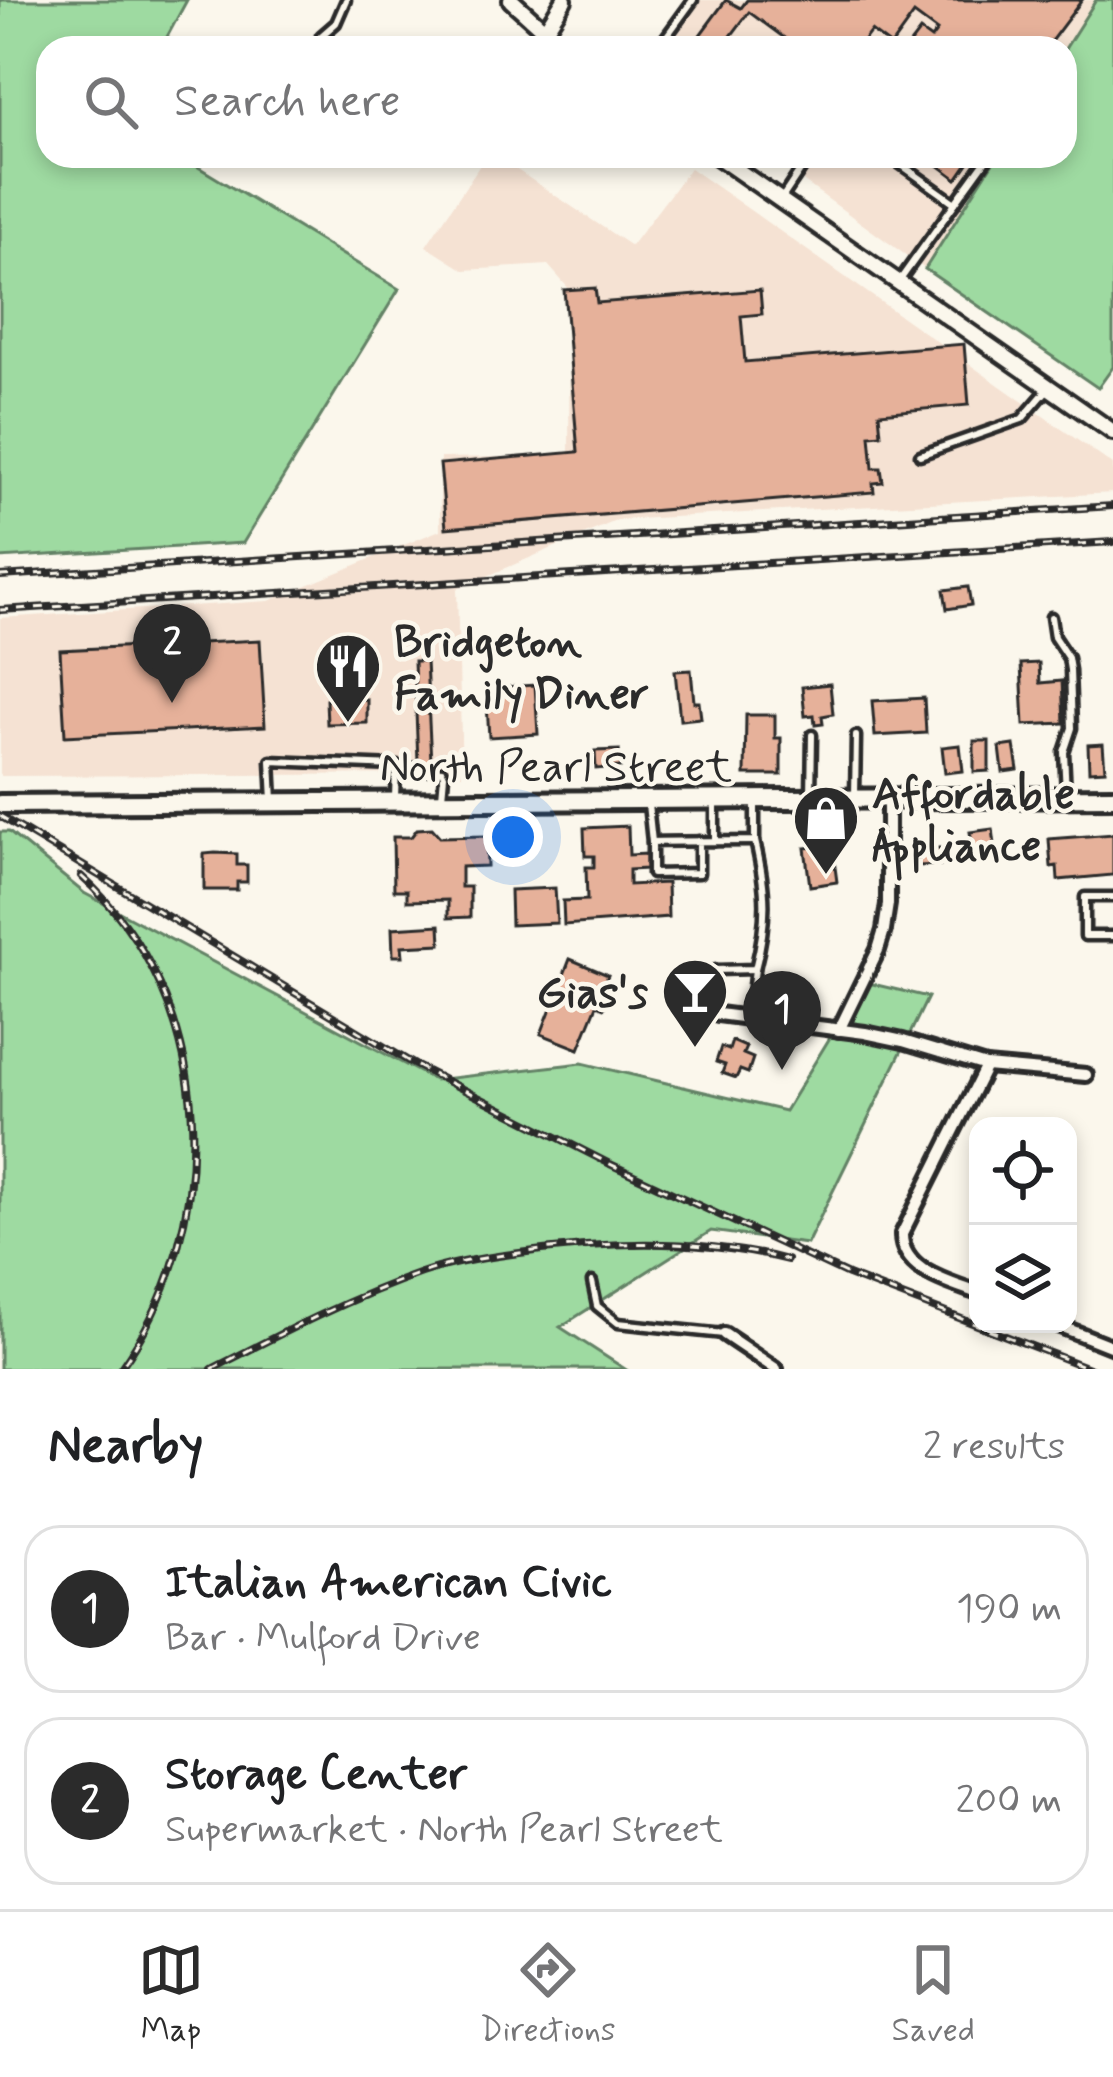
<!DOCTYPE html>
<meta charset="utf-8">
<style>
body{margin:0;font-family:Mynerve,sans-serif;background:#f6f6f6;color:#202124}
.controls{position:absolute;right:36px;bottom:36px;display:grid;overflow:hidden;border-radius:24px;box-shadow:0 6px 18px #0003}
.controls button{width:108px;height:108px;display:grid;place-items:center;padding:0;border:0;border-bottom:3px solid #e0e0e0;background:#fff;color:#202124;font:60px sans-serif}
.you{position:absolute;left:513px;top:837px;width:42px;height:42px;margin:-30px;border:9px solid #fff;border-radius:50%;background:#1a73e8;box-shadow:0 0 0 18px #1a73e833}
.badge{display:grid;place-items:center;width:78px;height:78px;border-radius:50%;background:#2b2b2b;color:#fff;font-size:39px;font-weight:700}
.pin{position:absolute;translate:-50% -99px;filter:drop-shadow(0 3px 6px #0008)}
.pin::after{content:'';position:absolute;top:63px;width:42px;height:36px;background:inherit;clip-path:polygon(0 0,100% 0,50% 100%)}
.list{margin:0;padding:0;list-style:none}
h2{display:flex;justify-content:space-between;align-items:center;height:156px;margin:0;padding:0 48px;font-size:51px}
h2 small{font-size:39px;font-weight:400;color:#757577}
.list li{display:grid;grid-template-columns:78px 1fr auto;gap:36px;align-items:center;box-sizing:border-box;height:168px;margin:0 24px 24px;padding:0 24px;border:3px solid #e0e0e0;border-radius:36px}
.list b{display:block;font-size:45px;white-space:nowrap}
.list p{margin:0;font-size:39px;white-space:nowrap;color:#757577}
.list em{font-size:39px;font-style:normal;color:#757577}
.icon{flex:none;width:66px;height:66px;fill:none;stroke:currentColor;stroke-width:2;stroke-linecap:round;stroke-linejoin:round}
.map{position:relative;flex:none;width:1113px;height:1369px;overflow:hidden}
.search{position:absolute;background:#fff;box-shadow:0 6px 18px #0003;left:36px;right:36px;top:36px;height:132px;display:flex;align-items:center;gap:30px;box-sizing:border-box;padding:0 42px;border-radius:36px;color:#757577;font-size:45px}
.sheet{height:540px;background:#fff}
nav{display:flex;justify-content:space-around;align-items:center;box-sizing:border-box;height:168px;border-top:3px solid #e0e0e0;background:#fff;font-size:33px;color:#757577}
nav a{display:grid;justify-items:center;gap:6px}
nav .on{color:#2b2b2b}
.map>svg:first-child{display:block}
.built{fill:#f5e2d3}
.green{fill:#9edaa1;stroke:#648266;stroke-width:3}
.building{fill:#e6b19a;stroke:#2b2b2b;stroke-width:3}
.lines{fill:none;stroke-linecap:round;stroke-linejoin:round}
.service-casing{stroke:#2b2b2b;stroke-width:15}
.minor-casing{stroke:#2b2b2b;stroke-width:20}
.tertiary-casing{stroke:#2b2b2b;stroke-width:22}
.primary-casing{stroke:#2b2b2b;stroke-width:26}
.service{stroke:#fbf7ec;stroke-width:6}
.minor{stroke:#fbf7ec;stroke-width:10}
.tertiary{stroke:#fbf7ec;stroke-width:14}
.primary{stroke:#fbf7ec;stroke-width:16}
.rail-casing{stroke:#2b2b2b;stroke-width:8}
.rail{stroke:#fbf7ec;stroke-width:3;stroke-dasharray:9;stroke-linecap:butt}
.labels{text-anchor:middle;stroke-width:9;stroke-linejoin:round;paint-order:stroke}
.poi-label{font-size:45px;font-weight:bold;fill:#2b2b2b;stroke:#fbf7ec;text-anchor:start}
.street-label{font-size:45px;fill:#2b2b2b;stroke:#fbf7ec}
</style>
<div class="map">
<svg width="1113" height="1369" viewBox="0 0 1113 1369">
<rect width="100%" height="100%" fill="#fbf7ec"/>
<filter id="ink" filterUnits="userSpaceOnUse"><feTurbulence type="fractalNoise" baseFrequency=".00833" numOctaves="2"/><feDisplacementMap in="SourceGraphic" scale="24" xChannelSelector="R" yChannelSelector="G"/><feConvolveMatrix kernelMatrix="1 2 1 2 8 2 1 2 1" color-interpolation-filters="sRGB"/></filter>
<g filter="url(#ink)">
<!-- built -->
<g class="built">
<polygon points="698,0 1096,0 1065,49 664,48"/>
<polygon points="486,156 496,156 631,246 690,168 1113,465 1113,493 618,520 457,589 462,774 0,776 0,618 269,601 440,530 440,458 569,456 570,290 548,265 464,270 426,246"/>
<polygon points="768,156 997,156 925,269"/>
</g>
<!-- green -->
<g class="green">
<polygon points="0,0 187,0 161,48 48,48 48,156 180,156 399,289 243,543 0,558"/>
<polygon points="1096,0 1113,0 1113,367 1098,388 925,269 997,156 1065,156 1065,49"/>
<polygon points="0,832 9,832 84,893 434,1080 582,1063 785,1111 864,982 928,997 807,1244 711,1231 560,1327 625,1369 0,1369"/>
</g>
<!-- building -->
<g class="building">
<polygon points="726,0 741,8 747,0 1082,0 1046,48 907,48 920,31 931,39 937,31 914,14 891,46 871,31 858,48 798,48 749,12 722,48 717,48 700,35"/>
<polygon points="926,156 973,156 957,179"/>
<polygon points="595,288 597,303 760,290 762,314 741,316 745,362 964,344 969,405 879,413 881,434 870,435 873,468 881,468 883,482 873,483 874,492 446,528 440,464 578,452 564,290"/>
<polygon points="968,587 971,605 947,609 944,590"/>
<polygon points="260,640 265,726 65,736 60,650"/>
<polygon points="414,661 426,661 431,762 418,762"/>
<polygon points="1039,663 1040,683 1062,681 1064,723 1024,725 1021,664"/>
<polygon points="691,670 694,702 699,702 701,718 680,720 675,671"/>
<polygon points="830,684 833,714 822,716 823,724 815,725 814,715 805,716 802,687"/>
<polygon points="535,685 538,734 489,737 486,688"/>
<polygon points="924,698 926,733 875,736 872,701"/>
<polygon points="367,699 367,723 327,724 326,700"/>
<polygon points="746,715 775,715 775,738 781,738 781,775 745,775"/>
<polygon points="974,741 989,741 989,771 974,772"/>
<polygon points="1103,744 1105,770 1089,771 1088,745"/>
<polygon points="960,745 963,771 945,773 942,747"/>
<polygon points="1014,745 1018,770 1003,772 1000,747"/>
<polygon points="619,750 621,767 596,769 595,751"/>
<polygon points="628,826 629,855 646,854 646,869 629,870 629,885 667,883 668,917 564,925 563,901 587,900 586,867 594,867 594,856 585,856 584,828"/>
<polygon points="432,828 440,837 486,836 487,866 461,867 461,887 470,887 470,917 448,918 448,900 407,901 407,890 394,890 393,837 411,837 417,829"/>
<polygon points="993,829 995,845 973,848 970,832"/>
<polygon points="1113,834 1113,875 1058,880 1057,866 1051,867 1049,839"/>
<polygon points="832,845 837,882 810,886 805,848"/>
<polygon points="917,848 940,848 940,865 917,866"/>
<polygon points="215,853 237,854 237,865 247,865 247,882 237,882 237,890 204,890 204,854"/>
<polygon points="555,888 557,923 511,925 510,890"/>
<polygon points="440,925 441,944 402,946 403,956 393,956 392,928"/>
<polygon points="570,959 608,975 600,994 608,998 604,1008 597,1005 579,1049 541,1034"/>
<polygon points="732,1041 746,1047 743,1054 753,1058 748,1073 740,1070 736,1078 722,1073 725,1065 716,1062 721,1047 729,1050"/>
</g>
<g class="lines">
<defs>
<g id="service">
<polyline points="321,36 336,23 346,0"/>
<polyline points="533,48 542,35"/>
<polyline points="658,48 693,0"/>
<polyline points="889,156 955,203 900,280"/>
<polyline points="782,198 810,156"/>
<polyline points="955,203 989,156"/>
<polyline points="920,455 1022,419 1047,390"/>
<polyline points="1051,617 1054,637 1068,658 1070,670 1072,728 1064,752 1066,794"/>
<polyline points="396,766 442,771 444,775 442,797"/>
<polyline points="811,796 812,735"/>
<polyline points="855,796 856,736"/>
<polyline points="273,801 271,761 396,766 395,798"/>
<polyline points="715,802 715,841"/>
<polyline points="648,804 652,842"/>
<path d="M699,841V873L652,874V842C686,841 720,841 755,841V800"/>
<polyline points="1113,897 1085,897 1085,936 1113,936"/>
<path d="M718,1014L708,1013L716,970L755,969C768,918 767,892 755,841"/>
<polyline points="749,1018 755,969"/>
<polyline points="592,1282 597,1306 618,1323 724,1334"/>
</g>
<g id="minor">
<polyline points="718,1014 865,1033 903,1041 986,1066 1086,1075"/>
<polyline points="839,1030 878,950 884,930 888,904 888,799"/>
<path d="M978,1293C949,1282 901,1271 902,1234L986,1066"/>
<polyline points="1055,1324 1113,1347"/>
<polyline points="724,1334 776,1369"/>
</g>
<g id="tertiary">
<polyline points="511,0 564,48"/>
<polyline points="544,32 564,0"/>
<polyline points="717,156 1113,432"/>
</g>
<polyline id="primary" points="0,804 1113,797"/>
</defs>
<!-- service casing -->
<use href="#service" class="service-casing"/>
<!-- minor casing -->
<use href="#minor" class="minor-casing"/>
<!-- tertiary casing -->
<use href="#tertiary" class="tertiary-casing"/>
<!-- primary casing -->
<use href="#primary" class="primary-casing"/>
<!-- service -->
<use href="#service" class="service"/>
<!-- minor -->
<use href="#minor" class="minor"/>
<!-- tertiary -->
<use href="#tertiary" class="tertiary"/>
<!-- primary -->
<use href="#primary" class="primary"/>
<defs>
<g id="rail">
<polyline points="0,576 1113,506"/>
<polyline points="0,610 1113,542"/>
<polyline points="0,816 415,1065 610,1164 848,1275 1091,1369"/>
<path d="M81,876C219,1000 225,1224 120,1369"/>
<path d="M212,1369C280,1334 349,1298 421,1273C450,1263 482,1258 512,1254C602,1241 698,1237 787,1260"/>
</g>
</defs>
<!-- rail casing -->
<use href="#rail" class="rail-casing"/>
<!-- rail -->
<use href="#rail" class="rail"/>
</g>
</g>
<!-- icons -->
<defs>
<symbol id="restaurant-pin" viewBox="-11 -11 22 30"><path d="M0 17L-7.5 6A9.5 9.5 0 1 1 7.5 6Z" fill="#2b2b2b" stroke="#fbf7ec"/><path d="M-5-6h1v4h1v-4h1v4h1v-4h1v5L-1.5 .5V6h-2V.5L-5-1ZM5-6V6H3V1.5H1.5Q1.5-4 5-6Z" fill="#fff"/></symbol>
<symbol id="shop-pin" viewBox="-11 -11 22 30"><path d="M0 17L-7.5 6A9.5 9.5 0 1 1 7.5 6Z" fill="#2b2b2b" stroke="#fbf7ec"/><path d="M-5-2.5h2.3a2.7 3.5 0 0 1 5.4 0H5L5.5 6h-11ZM-1.5-2.5h3a1.5 2.3 0 0 0-3 0Z" fill="#fff"/></symbol>
<symbol id="bar-pin" viewBox="-11 -11 22 30"><path d="M0 17L-7.5 6A9.5 9.5 0 1 1 7.5 6Z" fill="#2b2b2b" stroke="#fbf7ec"/><path d="M-6-5H6L.8 .8V4.5H3.5V6h-7V4.5H-.8V.8Z" fill="#fff"/></symbol>
</defs>
<g fill-rule="evenodd">
<use href="#restaurant-pin" x="310" y="628" width="76" height="104"/>
<use href="#shop-pin" x="788" y="780" width="76" height="104"/>
<use href="#bar-pin" x="657" y="953" width="76" height="104"/>
</g>
<g class="labels">
<!-- poi labels -->
<g class="poi-label">
<text x="394" y="656">Bridgeton<tspan x="394" dy="52">Family Diner</tspan></text>
<text x="872" y="808">Affordable<tspan x="872" dy="52">Appliance</tspan></text>
<text x="648" y="1007" text-anchor="end">Gias's</text>
</g>
<!-- street labels -->
<g class="street-label">
<text x="556" y="781">North Pearl Street</text>
</g>
</g>
</svg>
<div class="controls">
<button><svg class="icon" aria-label="locate" viewBox="0 0 24 24"><circle cx="12" cy="12" r="6"/><path d="M12 2v4M12 18v4M2 12h4M18 12h4"/></svg></button>
<button><svg class="icon" aria-label="layers" viewBox="0 0 24 24"><path d="M12 4l9 5-9 5-9-5zM3 14l9 5 9-5"/></svg></button>
</div>
<div class="you"></div>
<div class="pin badge" style="left:782px;top:1070px">1</div>
<div class="pin badge" style="left:172px;top:703px">2</div>
<div class="search"><svg class="icon" aria-label="search" viewBox="0 0 24 24"><circle cx="10" cy="10" r="6"/><path d="M15 15l6 6"/></svg>Search here</div>
</div>
<section class="sheet">
<h2>Nearby<small>2 results</small></h2>
<ul class="list">
<li><span class="badge">1</span><div><b>Italian American Civic</b><p>Bar · Mulford Drive</p></div><em>190 m</em></li>
<li><span class="badge">2</span><div><b>Storage Center</b><p>Supermarket · North Pearl Street</p></div><em>200 m</em></li>
</ul>
</section>
<nav>
<a class="on"><svg class="icon" aria-label="map" viewBox="0 0 24 24"><path d="M3 6l6-2 6 2 6-2v14l-6 2-6-2-6 2zM9 4v14M15 6v14"/></svg>Map</a>
<a><svg class="icon" aria-label="directions" viewBox="0 0 24 24"><path d="M12 3l9 9-9 9-9-9zM9 14v-3h6M13 9l2 2-2 2"/></svg>Directions</a>
<a><svg class="icon" aria-label="saved" viewBox="0 0 24 24"><path d="M7 4h10v16l-5-4-5 4z"/></svg>Saved</a>
</nav>
